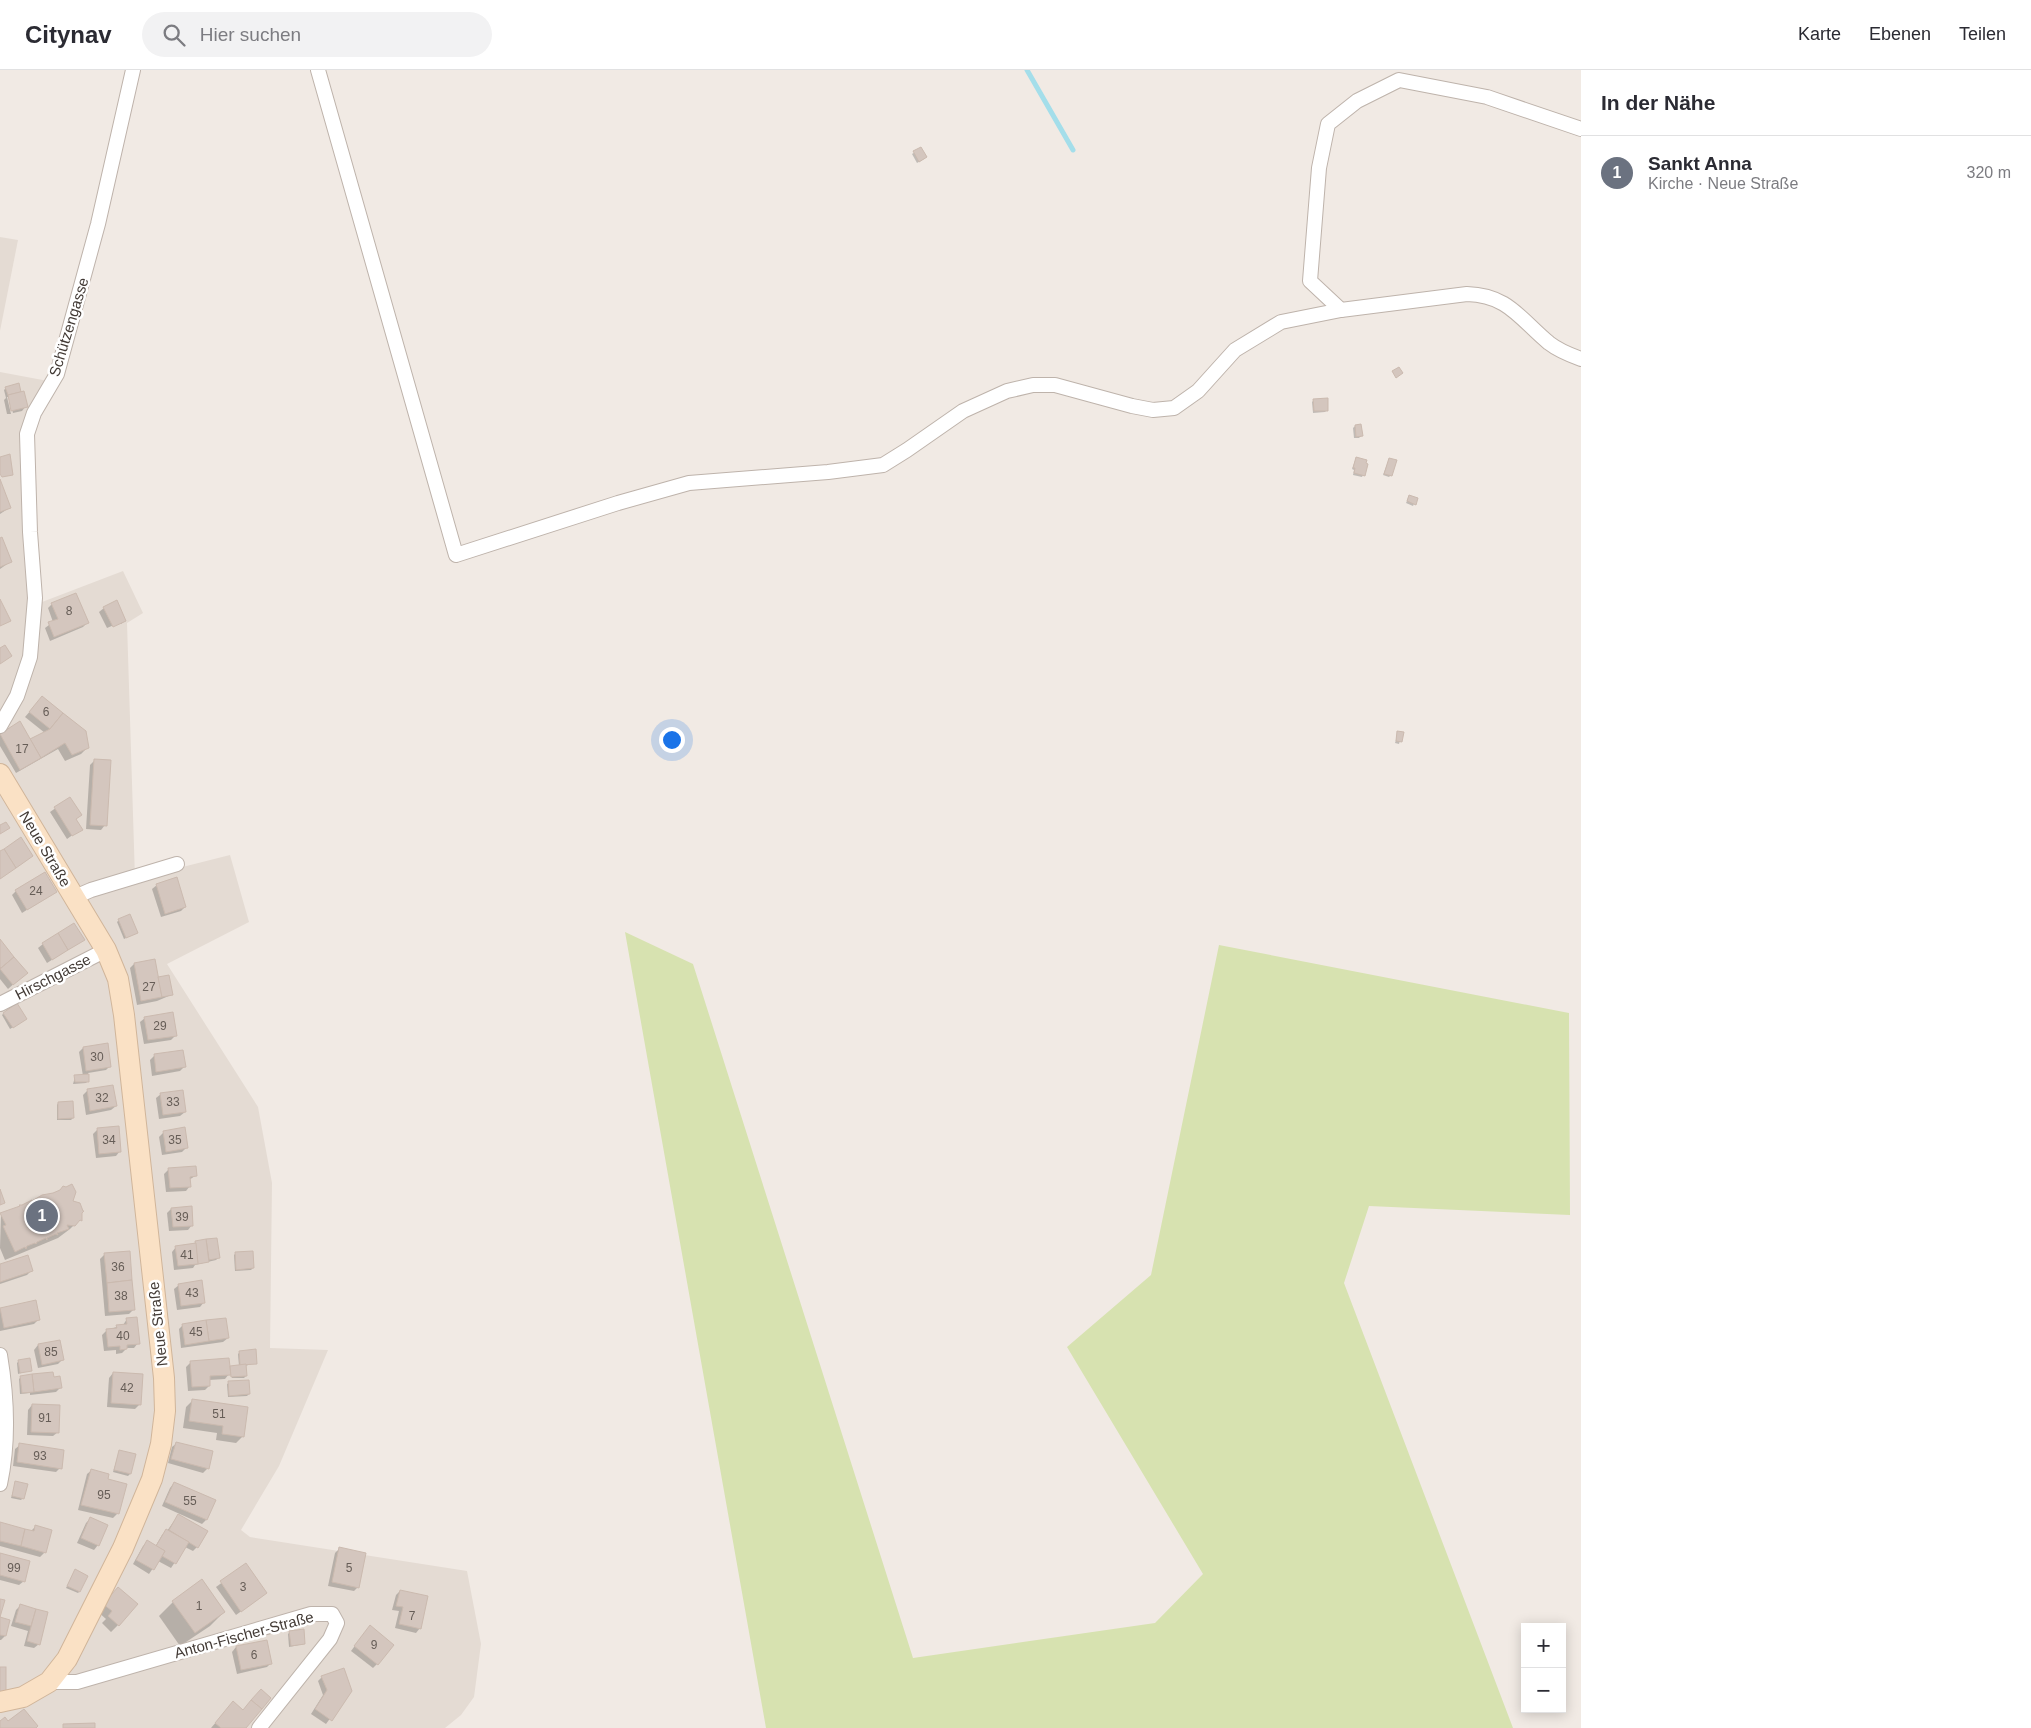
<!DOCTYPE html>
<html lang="de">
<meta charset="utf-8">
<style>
body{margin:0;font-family:Helvetica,sans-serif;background:#f2f2f3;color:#2b2b33}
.controls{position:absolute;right:15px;bottom:15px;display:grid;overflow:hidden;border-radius:0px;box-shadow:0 2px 12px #0003}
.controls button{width:45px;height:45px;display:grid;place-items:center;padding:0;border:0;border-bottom:1px solid #e1e1e2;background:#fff;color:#2b2b33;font:25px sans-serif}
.you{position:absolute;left:671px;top:669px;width:18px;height:18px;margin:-12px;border:4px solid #fff;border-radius:50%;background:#1a73e8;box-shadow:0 0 0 8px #1a73e833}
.badge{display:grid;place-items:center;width:32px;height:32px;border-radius:50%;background:#d93025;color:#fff;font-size:16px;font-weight:700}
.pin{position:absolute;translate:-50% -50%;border:2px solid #fff;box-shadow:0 1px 5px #0006}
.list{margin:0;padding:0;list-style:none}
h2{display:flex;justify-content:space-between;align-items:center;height:65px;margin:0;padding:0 20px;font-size:21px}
h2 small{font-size:16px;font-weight:400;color:#7c7c81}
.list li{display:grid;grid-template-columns:32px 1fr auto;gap:15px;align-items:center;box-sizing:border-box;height:75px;padding:0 20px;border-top:1px solid #e1e1e2}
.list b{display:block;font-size:19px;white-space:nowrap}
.list p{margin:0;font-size:16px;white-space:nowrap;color:#7c7c81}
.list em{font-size:16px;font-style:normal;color:#7c7c81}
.icon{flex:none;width:28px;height:28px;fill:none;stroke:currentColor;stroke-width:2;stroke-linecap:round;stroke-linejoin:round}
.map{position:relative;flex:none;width:1581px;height:1658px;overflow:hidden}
header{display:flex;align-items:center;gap:30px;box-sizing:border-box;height:70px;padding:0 25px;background:#fff;border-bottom:1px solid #e1e1e2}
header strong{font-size:24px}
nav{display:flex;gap:28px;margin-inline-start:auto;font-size:18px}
.search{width:350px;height:45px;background:#f2f2f3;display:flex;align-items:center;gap:12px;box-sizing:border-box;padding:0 18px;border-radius:28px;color:#7c7c81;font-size:19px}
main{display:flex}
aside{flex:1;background:#fff}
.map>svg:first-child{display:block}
.residential{fill:#e4dbd3}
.green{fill:#d7e2b0}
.shadow{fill:#0003}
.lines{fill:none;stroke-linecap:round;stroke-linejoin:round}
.stream{stroke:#a4deea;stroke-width:5}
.building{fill:#d4c6be;stroke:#cbbaaf}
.street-casing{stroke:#beb3ab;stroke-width:16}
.secondary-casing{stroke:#d0b59a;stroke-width:22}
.street{stroke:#fff;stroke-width:14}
.secondary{stroke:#fae1c5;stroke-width:20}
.labels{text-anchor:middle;stroke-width:5;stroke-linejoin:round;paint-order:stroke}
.number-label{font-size:12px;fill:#665d57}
.street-label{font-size:15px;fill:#423a35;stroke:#fff}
</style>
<header>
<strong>Citynav</strong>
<div class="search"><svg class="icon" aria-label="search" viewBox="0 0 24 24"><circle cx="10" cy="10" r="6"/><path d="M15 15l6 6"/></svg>Hier suchen</div>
<nav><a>Karte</a><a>Ebenen</a><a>Teilen</a></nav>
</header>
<main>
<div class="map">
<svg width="1581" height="1658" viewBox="0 0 1581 1658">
<rect width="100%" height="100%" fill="#f1eae4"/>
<!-- residential -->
<g class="residential">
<polygon points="0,167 18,170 0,261"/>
<polygon points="0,302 48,311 23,354 29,537 123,501 143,543 127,553 135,809 230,785 249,852 167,894 258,1037 272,1113 270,1278 328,1280 279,1396 241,1460 250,1467 467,1501 481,1574 474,1627 461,1645 445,1658 0,1658"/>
</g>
<!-- green -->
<polygon class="green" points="625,862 693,894 913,1588 1155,1553 1203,1504 1067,1277 1151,1205 1219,875 1569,943 1570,1145 1369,1136 1344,1213 1513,1658 766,1658"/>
<!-- shadow -->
<g class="shadow">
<polygon points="920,79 924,89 917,93 912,84"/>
<polygon points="6,318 26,336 22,341 13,343 9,327 7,327 11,344 7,344 4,330 6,328 4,320"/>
<polygon points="1314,330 1327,340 1325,342 1313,343 1312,332"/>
<polygon points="1355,356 1361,366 1359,368 1354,368 1353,358"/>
<polygon points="1356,388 1367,395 1362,407 1353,405 1354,400 1352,399"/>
<polygon points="1389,389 1391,405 1389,407 1383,405"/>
<polygon points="0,412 9,438 0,444"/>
<polygon points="1409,426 1416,429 1413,436 1406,433"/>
<polygon points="0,470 10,492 0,499"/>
<polygon points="52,534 87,553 83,557 50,571 45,558 53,552 48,538"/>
<polygon points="104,538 125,551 121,554 121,552 107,558 99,542"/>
<polygon points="38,632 88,677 81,684 65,691 58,679 16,703 0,676 0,664 19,653 30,671 45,663 25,647"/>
<polygon points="1398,663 1402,663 1399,674 1395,673"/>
<polygon points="94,691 105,755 101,760 86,759 90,695"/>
<polygon points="70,728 75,750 81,759 67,769 50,742"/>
<polygon points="157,815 185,837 181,841 161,847 152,819"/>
<polygon points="16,821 55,822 22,843 12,825"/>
<polygon points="119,850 134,864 124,869 117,852"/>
<polygon points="83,870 47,893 38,878 43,874"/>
<polygon points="0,871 26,903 8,919 0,909"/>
<polygon points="134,894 157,908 171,925 157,931 137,935 130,898"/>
<polygon points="3,944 24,950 10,959 2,945"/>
<polygon points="145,948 176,965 171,970 144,974 140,952"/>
<polygon points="83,978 110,996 106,1000 88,1003 88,1011 86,1013 73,1014 75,1007 83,1006 79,982"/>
<polygon points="182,981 184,997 180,1001 152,1006 150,990 154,986"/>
<polygon points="112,1016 116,1036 111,1040 86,1045 83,1025 87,1021"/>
<polygon points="161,1024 185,1042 180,1046 159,1049 156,1028"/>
<polygon points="58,1033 73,1048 71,1050 57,1050 57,1035"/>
<polygon points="98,1059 120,1081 116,1086 96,1088 93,1064"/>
<polygon points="163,1063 187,1077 182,1082 162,1085 159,1067"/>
<polygon points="169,1099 195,1106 189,1110 190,1116 186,1121 166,1122 164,1104"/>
<polygon points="72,1132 80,1149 70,1159 58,1168 5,1190 0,1178 1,1144"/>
<polygon points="171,1139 192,1155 188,1160 169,1161 167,1143"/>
<polygon points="216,1169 218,1188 216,1190 195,1195 193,1198 174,1200 172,1182 176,1177"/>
<polygon points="105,1184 134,1239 129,1244 105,1246 100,1189"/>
<polygon points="235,1184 253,1198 251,1200 235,1201 234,1185"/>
<polygon points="0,1195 31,1201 27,1205 0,1214"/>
<polygon points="179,1215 204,1232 200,1237 177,1240 174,1219"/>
<polygon points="35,1231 39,1249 34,1254 0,1261 0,1239"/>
<polygon points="127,1249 138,1273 134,1278 127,1278 122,1283 116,1284 116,1280 104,1281 102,1265 107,1260 123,1255"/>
<polygon points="183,1255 228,1268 223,1272 181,1278 179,1259"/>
<polygon points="38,1275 62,1290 58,1294 38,1298 34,1280"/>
<polygon points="240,1282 255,1293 245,1296 246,1306 244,1308 232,1308 232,1302 229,1304 230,1308 229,1304 225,1309 209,1310 209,1316 205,1320 188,1321 186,1297 191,1292 229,1297 239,1296 238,1284"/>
<polygon points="19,1291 31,1300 18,1304 17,1293"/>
<polygon points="113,1303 140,1334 135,1339 107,1337 109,1308"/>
<polygon points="21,1307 53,1308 60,1318 56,1322 30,1325 30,1323 20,1324 19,1309"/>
<polygon points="229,1313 249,1324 247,1326 228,1327 227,1314"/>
<polygon points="193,1330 243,1366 236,1373 216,1370 217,1363 183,1358 186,1337"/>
<polygon points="32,1335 58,1362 53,1366 27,1365 28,1340"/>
<polygon points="177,1373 208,1398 203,1403 168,1393 172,1377"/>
<polygon points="20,1375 60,1398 56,1402 13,1396 15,1379"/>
<polygon points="119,1382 130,1404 128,1406 113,1402"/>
<polygon points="92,1400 106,1410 118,1443 113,1448 78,1440 87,1404"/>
<polygon points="16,1412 23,1428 21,1430 11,1428"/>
<polygon points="174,1413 214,1431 206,1450 202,1454 162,1436 170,1418"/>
<polygon points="179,1444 197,1477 193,1481 185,1477 171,1498 158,1491 149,1504 133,1494 143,1476 148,1472 155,1477 162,1465 167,1461"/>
<polygon points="90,1449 98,1475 94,1480 77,1473 86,1453"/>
<polygon points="0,1454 31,1461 35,1457 45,1482 40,1487 0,1476"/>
<polygon points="339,1479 358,1517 354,1521 328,1516 335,1483"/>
<polygon points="0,1484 24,1511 19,1515 0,1510"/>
<polygon points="246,1495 261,1527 236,1545 216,1517"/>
<polygon points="75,1501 79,1522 78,1523 66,1518"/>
<polygon points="118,1518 118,1555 111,1562 102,1553 106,1549 97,1541"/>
<polygon points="400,1521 420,1558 416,1563 395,1558 399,1541 392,1540 396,1525"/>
<polygon points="173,1532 224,1542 210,1556 180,1576 159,1546"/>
<polygon points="20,1536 47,1543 39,1574 34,1578 24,1576 28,1561 11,1556 16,1540"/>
<polygon points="0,1549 5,1566 1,1570 0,1570"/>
<polygon points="366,1561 377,1594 373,1598 351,1581"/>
<polygon points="290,1562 304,1574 289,1577 288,1564"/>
<polygon points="266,1571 271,1593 267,1597 237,1604 232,1582 236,1577"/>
<polygon points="322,1607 350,1621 326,1654 311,1644 323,1625 318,1611"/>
<polygon points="229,1637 244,1658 211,1658"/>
</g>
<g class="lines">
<!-- stream -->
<polyline class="stream" points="1027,0 1073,80"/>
</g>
<!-- building -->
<g class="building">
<polygon points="921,77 927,87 919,92 913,81"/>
<polygon points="1399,297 1403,303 1396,308 1392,301"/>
<polygon points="19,313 21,322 8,325 5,317"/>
<polygon points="24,321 28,337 11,341 8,325"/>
<polygon points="1328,328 1328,341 1314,341 1313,329"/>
<polygon points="1361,354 1363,366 1356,367 1355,355"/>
<polygon points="10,384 13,405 2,407 0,404 0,387"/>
<polygon points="1356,387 1367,390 1366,393 1368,394 1365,406 1354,403 1355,398 1353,398"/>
<polygon points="1389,388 1397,390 1392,406 1384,404"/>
<polygon points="0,409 11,438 0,442"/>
<polygon points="1409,425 1418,428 1416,435 1407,431"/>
<polygon points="2,467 12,492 0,497 0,468"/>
<polygon points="76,523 89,553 54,567 48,552 58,549 51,533"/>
<polygon points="0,529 11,551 0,556"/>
<polygon points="117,530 126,551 113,557 103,537"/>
<polygon points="5,575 12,586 0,594 0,578"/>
<polygon points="42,626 63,643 50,659 29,642"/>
<polygon points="63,643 86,661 89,678 72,685 65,673 41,688 30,669 50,659"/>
<polygon points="20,651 41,688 20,700 0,664"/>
<polygon points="1397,661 1404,662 1402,672 1396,671"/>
<polygon points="94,689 111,690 107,756 90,755"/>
<polygon points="70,727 82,745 76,749 83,760 72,766 54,737"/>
<polygon points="6,752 10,758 0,764 0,755"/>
<polygon points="21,767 33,786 16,798 4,779"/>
<polygon points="4,779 16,798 0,809 0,781"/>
<polygon points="45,802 57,822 27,840 15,820"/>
<polygon points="177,807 186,837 165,844 156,814"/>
<polygon points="130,844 138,863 126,868 118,849"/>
<polygon points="74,853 85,870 68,880 58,863"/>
<polygon points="58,863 68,880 52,890 42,873"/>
<polygon points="0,869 14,887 1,898 0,897"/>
<polygon points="14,887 28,903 13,915 0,899"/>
<polygon points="155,889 162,927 141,931 134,893"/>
<polygon points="169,905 173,925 162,927 158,907"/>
<polygon points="17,933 27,949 13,958 3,943"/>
<polygon points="173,942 177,966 148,970 144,947"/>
<polygon points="108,973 111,997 86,1001 83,977"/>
<polygon points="183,980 186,997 156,1002 154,984"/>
<polygon points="89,1004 89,1012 75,1012 74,1005"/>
<polygon points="113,1015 117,1036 90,1041 87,1019"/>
<polygon points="183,1020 186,1042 163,1045 160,1023"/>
<polygon points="73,1031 74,1048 58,1049 58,1032"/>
<polygon points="119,1056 121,1082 99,1084 97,1058"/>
<polygon points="185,1057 188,1078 166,1082 163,1061"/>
<polygon points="196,1096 197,1106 190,1107 191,1117 170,1118 168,1098"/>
<polygon points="72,1114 76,1122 73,1131 80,1133 83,1141 84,1141 82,1143 82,1151 80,1150 75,1156 67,1155 69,1159 57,1163 58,1165 56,1164 47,1168 47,1170 46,1168 37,1172 36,1174 35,1173 27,1176 26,1179 25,1177 15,1182 3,1156 6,1155 0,1143 20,1136 19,1135 22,1135 32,1130 32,1131 42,1125 53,1123 60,1120 63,1116 66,1117"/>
<polygon points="0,1119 5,1133 0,1135"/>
<polygon points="192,1136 193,1156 173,1157 171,1138"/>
<polygon points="217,1168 220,1188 209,1190 206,1169"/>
<polygon points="206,1169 209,1192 198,1194 195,1171"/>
<polygon points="196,1173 198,1194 178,1196 175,1176"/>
<polygon points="130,1181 132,1210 107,1213 104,1183"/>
<polygon points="253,1181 254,1198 236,1200 235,1182"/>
<polygon points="28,1185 33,1201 0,1212 0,1194"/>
<polygon points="132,1210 135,1240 109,1242 107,1213"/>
<polygon points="202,1210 205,1233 181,1236 178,1214"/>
<polygon points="36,1230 40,1250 4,1258 0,1238"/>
<polygon points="137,1247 140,1274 127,1275 127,1279 120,1280 120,1276 108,1277 106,1259 117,1258 116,1255 127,1254 126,1248"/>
<polygon points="226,1248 229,1268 209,1271 206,1250"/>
<polygon points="206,1250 209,1271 185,1275 182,1254"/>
<polygon points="60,1270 64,1290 42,1295 38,1274"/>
<polygon points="256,1279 257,1294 240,1295 239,1281"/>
<polygon points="30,1288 32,1301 20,1303 18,1290"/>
<polygon points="229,1288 231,1305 210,1306 210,1316 192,1317 190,1291"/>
<polygon points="246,1294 247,1306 231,1307 230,1296"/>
<polygon points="53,1302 54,1307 60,1306 62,1318 34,1322 32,1304"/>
<polygon points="113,1302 143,1304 141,1335 111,1333"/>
<polygon points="32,1304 34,1322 22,1323 20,1306"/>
<polygon points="249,1310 250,1324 229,1326 228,1311"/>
<polygon points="192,1329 248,1337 244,1367 222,1364 223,1356 189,1351"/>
<polygon points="32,1334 60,1335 59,1363 31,1362"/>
<polygon points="176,1372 213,1381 209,1399 171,1389"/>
<polygon points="19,1373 64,1380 62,1399 17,1392"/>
<polygon points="119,1380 136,1384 131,1404 114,1400"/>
<polygon points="91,1399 109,1404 108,1409 127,1414 119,1444 81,1435"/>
<polygon points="15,1411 28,1414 24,1429 12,1426"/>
<polygon points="174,1412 216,1430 207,1450 165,1432"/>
<polygon points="178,1444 208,1461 198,1478 169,1460"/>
<polygon points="90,1447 108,1455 99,1476 81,1468"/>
<polygon points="0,1452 25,1459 21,1476 0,1471"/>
<polygon points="35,1455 52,1460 46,1483 21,1476 25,1459 34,1461"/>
<polygon points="166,1459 189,1472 176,1494 162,1486 165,1481 156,1476"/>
<polygon points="147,1470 165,1481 154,1500 136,1490"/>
<polygon points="339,1477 366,1483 359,1518 332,1512"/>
<polygon points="0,1483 30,1491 25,1512 0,1505"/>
<polygon points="246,1493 267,1523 241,1542 220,1511"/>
<polygon points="75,1499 88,1506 80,1522 67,1516"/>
<polygon points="202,1509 225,1542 195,1563 172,1531"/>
<polygon points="118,1517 138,1534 119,1556 108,1546 112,1541 103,1534"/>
<polygon points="400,1520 428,1526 421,1559 399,1554 403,1537 396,1536"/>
<polygon points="0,1529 5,1530 0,1547 10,1550 6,1566 0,1565"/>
<polygon points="20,1534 36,1539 31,1556 15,1552"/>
<polygon points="36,1539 48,1542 40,1575 27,1571"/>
<polygon points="370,1555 394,1575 378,1595 354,1576"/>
<polygon points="304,1559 305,1574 291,1576 289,1561"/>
<polygon points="267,1570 272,1594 241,1600 236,1576"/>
<rect x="0" y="1597" width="6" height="25"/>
<polygon points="344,1598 352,1621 332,1651 315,1639 327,1620 321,1606"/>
<polygon points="261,1619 271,1628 262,1639 251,1630"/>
<polygon points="251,1630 262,1639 246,1658 221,1658 215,1653 233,1631 243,1640"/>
<polygon points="24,1639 38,1656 36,1658 0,1658 0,1651 5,1647 8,1651"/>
<polygon points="95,1653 95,1658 63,1658 63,1654"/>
</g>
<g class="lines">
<defs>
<g id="street">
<path d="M318,0L456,485L618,433L689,413L828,402L883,395L907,380L963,341L1007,321L1033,315H1055L1132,336L1153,340L1174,338L1198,321L1235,280L1281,252L1341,240L1467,224C1508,225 1520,249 1549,273C1558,280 1570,285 1581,289"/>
<polyline points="1341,240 1310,211 1319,98 1328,54 1357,31 1399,10 1487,27 1581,59"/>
<polyline points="0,656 17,626 30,587 35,528 30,462 27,364 34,343 57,304 98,154 133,0"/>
<polyline points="75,827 91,820 177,794"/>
<polyline points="0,934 106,880"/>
<path d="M0,1285C7,1327 9,1372 0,1414"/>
<polyline points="49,1612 77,1612 311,1544 332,1544 337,1553 330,1569 259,1658"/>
</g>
<polyline id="secondary" points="0,704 106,880 118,909 124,945 164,1308 165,1341 161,1374 152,1409 123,1478 67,1589 49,1612 23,1627 0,1632"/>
</defs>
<!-- street casing -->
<use href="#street" class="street-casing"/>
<!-- secondary casing -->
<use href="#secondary" class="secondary-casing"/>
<!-- street -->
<use href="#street" class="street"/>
<!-- secondary -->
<use href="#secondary" class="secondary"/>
</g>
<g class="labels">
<!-- number labels -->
<g class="number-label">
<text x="69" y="545">8</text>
<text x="46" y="646">6</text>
<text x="22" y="683">17</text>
<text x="36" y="825">24</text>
<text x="149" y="921">27</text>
<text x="160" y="960">29</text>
<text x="97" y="991">30</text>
<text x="102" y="1032">32</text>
<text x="173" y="1036">33</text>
<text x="109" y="1074">34</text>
<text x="175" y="1074">35</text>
<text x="182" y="1151">39</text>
<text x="187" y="1189">41</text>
<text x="118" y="1201">36</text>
<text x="192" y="1227">43</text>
<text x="121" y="1230">38</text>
<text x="196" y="1266">45</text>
<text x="123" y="1270">40</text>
<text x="51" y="1286">85</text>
<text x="127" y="1322">42</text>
<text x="219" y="1348">51</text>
<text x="45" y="1352">91</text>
<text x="40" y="1390">93</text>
<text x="104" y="1429">95</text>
<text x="190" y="1435">55</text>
<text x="14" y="1502">99</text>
<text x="349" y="1502">5</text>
<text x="243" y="1521">3</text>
<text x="199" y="1540">1</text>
<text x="412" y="1550">7</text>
<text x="374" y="1579">9</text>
<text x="254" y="1589">6</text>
</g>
<!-- street labels -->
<g class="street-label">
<text transform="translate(69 257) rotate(-73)" y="5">Schützengasse</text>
<text transform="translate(45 779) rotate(59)" y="5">Neue Straße</text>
<text transform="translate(53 907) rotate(-27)" y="5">Hirschgasse</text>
<text transform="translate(158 1254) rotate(-96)" y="5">Neue Straße</text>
<text transform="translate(244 1565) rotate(-15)" y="5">Anton-Fischer-Straße</text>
</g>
</g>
</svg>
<div class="controls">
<button>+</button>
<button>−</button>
</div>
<div class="you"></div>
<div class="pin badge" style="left:42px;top:1146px;background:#6b7280">1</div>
</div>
<aside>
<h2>In der Nähe<small></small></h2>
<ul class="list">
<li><span class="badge" style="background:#6b7280">1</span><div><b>Sankt Anna</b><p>Kirche · Neue Straße</p></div><em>320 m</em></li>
</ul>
</aside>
</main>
